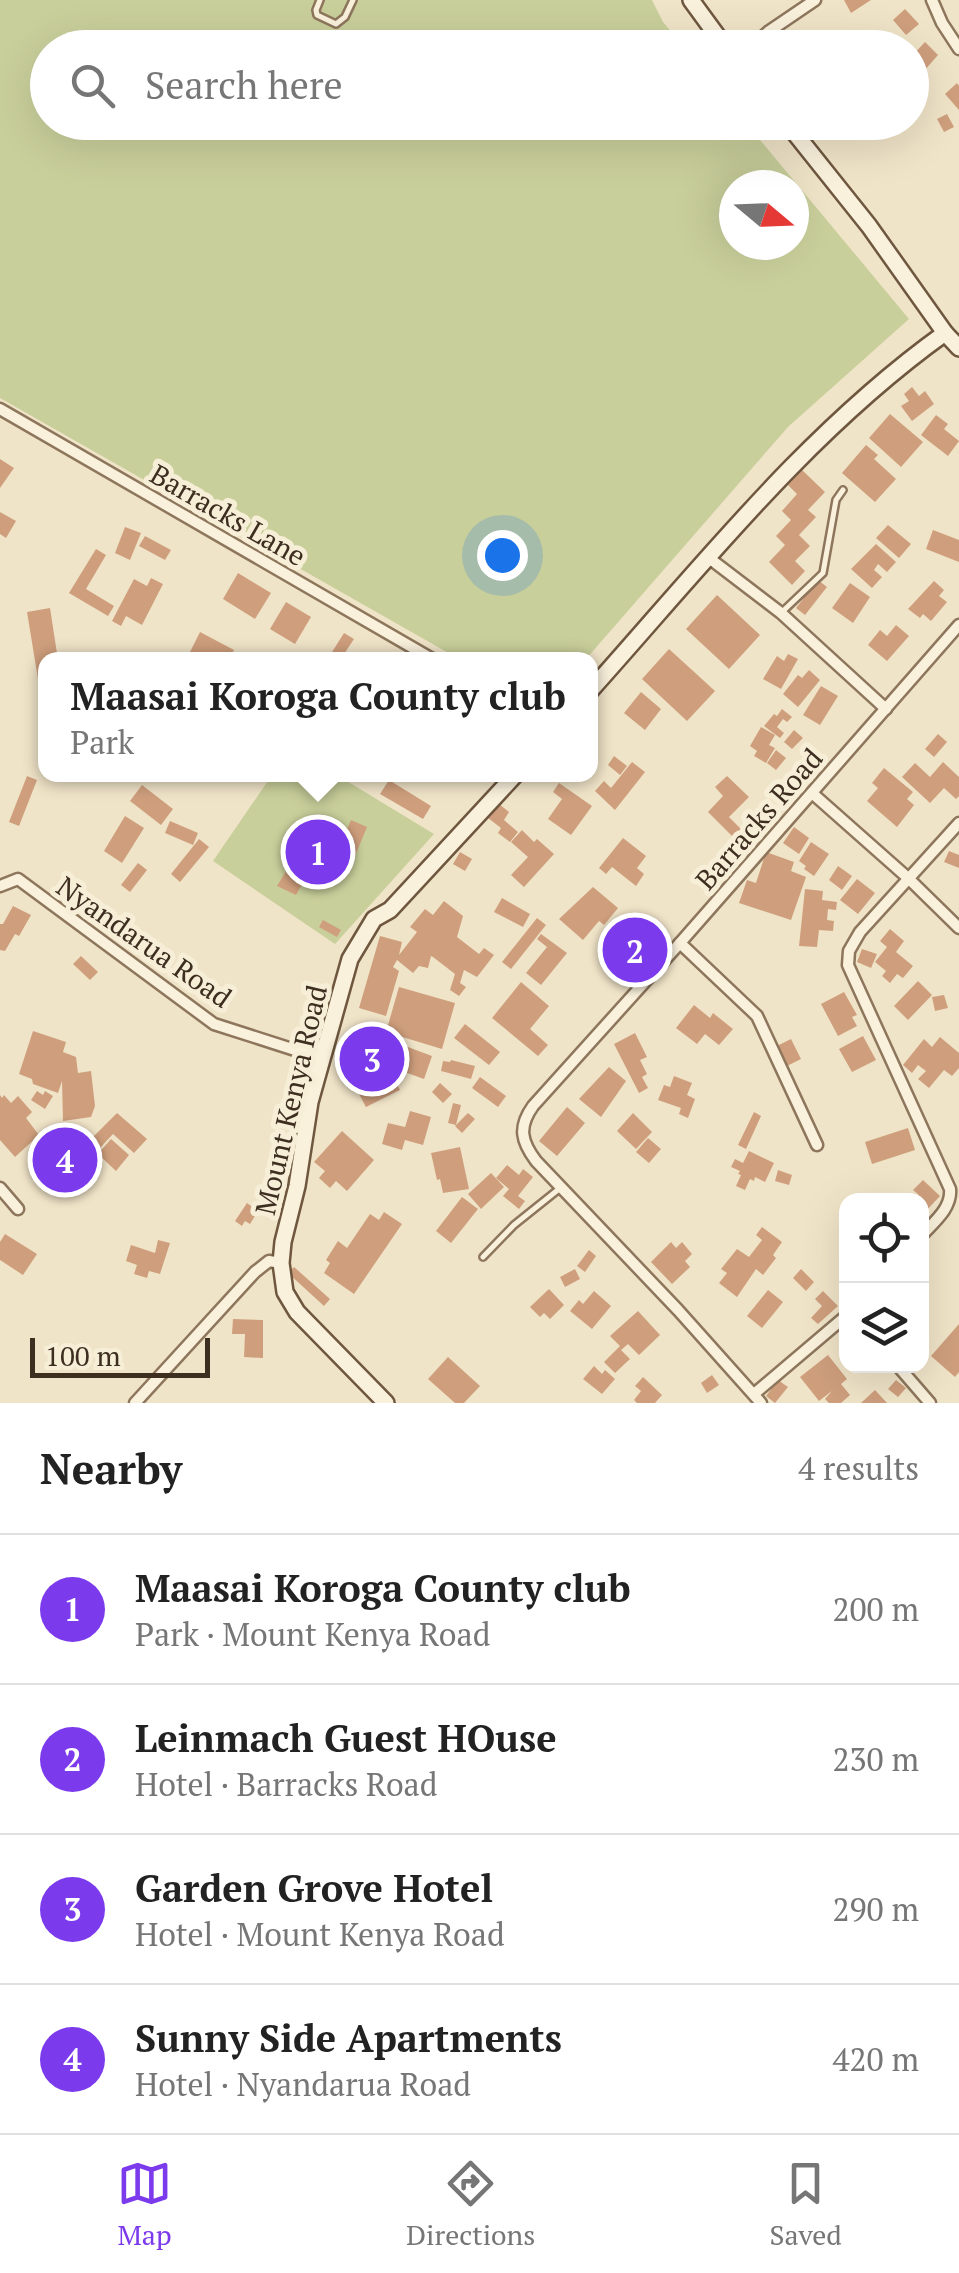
<!DOCTYPE html>
<meta charset="utf-8">
<style>
body{margin:0;font-family:"PT Serif",serif;background:#f2f2f2;color:#222}
.controls{position:absolute;right:30px;bottom:30px;display:grid;overflow:hidden;border-radius:20px;box-shadow:0 10px 40px #0002}
.controls button{width:90px;height:90px;display:grid;place-items:center;padding:0;border:0;border-bottom:2px solid #e0e0e0;background:#fff;color:#222;font:50px sans-serif}
.compass{position:absolute;left:719px;top:170px;width:90px;height:90px;border-radius:50%;background:#fff;box-shadow:0 10px 40px #0002;rotate:109deg}
.scale{position:absolute;left:30px;bottom:25px;width:180px;box-sizing:border-box;padding-left:10px;border:5px solid #3d2e20;border-top:0;font-size:28px;line-height:35px;white-space:nowrap;color:#3d2e20;-webkit-text-stroke:8px #f7eed8;paint-order:stroke}
.you{position:absolute;left:502px;top:555px;width:35px;height:35px;margin:-25px;border:8px solid #fff;border-radius:50%;background:#1a73e8;box-shadow:0 0 0 15px #1a73e833}
.badge{display:grid;place-items:center;width:65px;height:65px;border-radius:50%;background:#7c3aed;color:#fff;font-size:32px;font-weight:700}
.pin{position:absolute;translate:-50% -50%;border:5px solid #fff;box-shadow:0 2px 10px #0006}
.popup{position:absolute;left:38px;top:652px;width:560px;height:130px;box-sizing:border-box;display:grid;place-content:center;border-radius:20px;background:#fff;filter:drop-shadow(0 2px 8px #0005);font-size:32px;white-space:nowrap;color:#767676}
.popup b{font-size:38px;color:#222}
.popup::after{content:'';position:absolute;left:50%;top:100%;margin-left:-20px;border:20px solid transparent;border-top-color:#fff}
.list{margin:0;padding:0;list-style:none}
h2{display:flex;justify-content:space-between;align-items:center;height:130px;margin:0;padding:0 40px;font-size:42px}
h2 small{font-size:32px;font-weight:400;color:#767676}
.list li{display:grid;grid-template-columns:65px 1fr auto;gap:30px;align-items:center;box-sizing:border-box;height:150px;padding:0 40px;border-top:2px solid #e0e0e0}
.list b{display:block;font-size:38px;white-space:nowrap}
.list p{margin:0;font-size:32px;white-space:nowrap;color:#767676}
.list em{font-size:32px;font-style:normal;color:#767676}
.icon{flex:none;width:55px;height:55px;fill:none;stroke:currentColor;stroke-width:2;stroke-linecap:round;stroke-linejoin:round}
.map{position:relative;flex:none;width:959px;height:1403px;overflow:hidden}
.search{position:absolute;background:#fff;box-shadow:0 10px 40px #0002;left:30px;right:30px;top:30px;height:110px;display:flex;align-items:center;gap:25px;box-sizing:border-box;padding:0 35px;border-radius:55px;color:#767676;font-size:38px}
.sheet{height:730px;background:#fff}
nav{display:flex;justify-content:space-around;align-items:center;box-sizing:border-box;height:140px;border-top:2px solid #e0e0e0;background:#fff;font-size:28px;color:#767676}
nav a{display:grid;justify-items:center;gap:5px}
nav .on{color:#7c3aed}
.map>svg:first-child{display:block}
.green{fill:#c9cf9b;fill-rule:evenodd}
.building{fill:#cf9f7d}
.lines{fill:none;stroke-linecap:round;stroke-linejoin:round}
.lane-casing{stroke:#8d765c;stroke-width:10}
.street-casing{stroke:#8d765c;stroke-width:15}
.secondary-casing{stroke:#6f573f;stroke-width:20}
.lane{stroke:#faf1dc;stroke-width:5}
.street{stroke:#faf1dc;stroke-width:10}
.secondary{stroke:#faf1dc;stroke-width:15}
.labels{text-anchor:middle;stroke-width:10;stroke-linejoin:round;paint-order:stroke}
.street-label{font-size:28px;fill:#3d2e20;stroke:#f7eed8}
</style>
<div class="map">
<svg width="959" height="1403" viewBox="0 0 959 1403">
<rect width="100%" height="100%" fill="#f0e4c8"/>
<!-- green -->
<g class="green">
<path d="M0,0H652L663,22L684,47L48,48V122L746,123L909,319L788,427L586,659H459L0,398ZM734,185H794V245H734Z"/>
<polygon points="272,775 337,775 434,834 335,944 213,861"/>
</g>
<!-- building -->
<g class="building">
<polygon points="844,0 871,0 851,13"/>
<polygon points="905,9 919,24 906,35 893,20"/>
<polygon points="804,35 822,48 796,48"/>
<polygon points="925,42 938,55 924,71 912,59 912,56"/>
<polygon points="957,83 959,86 959,110 945,94"/>
<polygon points="947,114 954,127 944,132 937,119"/>
<polygon points="912,387 919,396 925,391 934,404 912,421 901,406 909,401 904,394"/>
<polygon points="890,414 923,442 901,467 869,438"/>
<polygon points="936,415 948,424 944,429 959,441 948,456 921,435"/>
<polygon points="866,445 878,455 874,459 896,479 875,502 842,473"/>
<polygon points="0,459 14,468 0,488"/>
<polygon points="802,470 825,492 808,510 816,517 799,535 810,546 795,561 805,571 792,585 769,562 785,545 776,536 791,520 782,511 797,494 788,485"/>
<polygon points="0,512 16,521 6,538 0,534"/>
<polygon points="888,525 911,544 899,558 876,538"/>
<polygon points="125,527 141,533 130,560 115,553"/>
<polygon points="933,530 959,540 959,562 926,549"/>
<polygon points="145,536 171,550 165,560 139,546"/>
<polygon points="876,544 896,562 887,572 878,564 874,570 882,577 872,588 851,569"/>
<polygon points="96,549 106,555 86,589 114,606 108,616 69,593"/>
<polygon points="238,573 271,593 255,619 223,599"/>
<polygon points="151,578 163,584 142,625 126,616 121,626 112,621 134,579 147,586"/>
<polygon points="818,580 827,587 805,615 796,608"/>
<polygon points="934,581 944,590 939,596 947,602 931,621 923,614 920,618 908,609"/>
<polygon points="850,583 870,597 853,623 832,608"/>
<polygon points="717,595 760,635 729,669 686,629"/>
<polygon points="286,602 311,617 295,644 270,629"/>
<polygon points="50,608 58,660 46,660 46,678 38,679 27,612"/>
<polygon points="896,625 909,636 887,661 868,645 880,630 887,636"/>
<polygon points="200,632 234,650 229,660 199,660 189,654"/>
<polygon points="344,633 354,639 340,660 327,660"/>
<polygon points="669,649 715,691 687,721 642,679"/>
<polygon points="788,654 798,659 781,689 763,679 777,656 784,661"/>
<polygon points="809,670 820,680 798,707 783,694 798,675 802,678"/>
<polygon points="821,686 838,696 820,725 803,715"/>
<polygon points="641,692 661,709 645,730 624,713"/>
<polygon points="782,709 792,717 787,722 783,719 777,727 784,733 780,738 764,726 774,714 777,716"/>
<polygon points="761,727 775,735 769,745 775,748 766,763 754,756 757,751 750,746"/>
<polygon points="794,730 803,738 792,749 784,742"/>
<polygon points="938,734 947,742 934,757 925,749"/>
<polygon points="776,750 786,758 776,770 767,763"/>
<polygon points="614,756 627,766 620,775 608,765"/>
<polygon points="632,762 645,772 615,810 595,791 604,781 611,788"/>
<polygon points="943,762 959,777 959,796 956,799 944,788 930,803 902,777 915,763 930,777"/>
<polygon points="884,768 913,792 907,799 914,805 897,827 867,801 878,788 872,783"/>
<polygon points="27,776 37,780 19,826 9,822"/>
<polygon points="727,776 749,797 729,817 741,829 733,837 708,812 723,796 715,787"/>
<polygon points="389,780 431,806 423,819 380,794"/>
<polygon points="559,783 592,806 571,835 548,819 562,799 553,792"/>
<polygon points="142,785 173,809 161,825 130,801"/>
<polygon points="499,804 509,812 504,820 518,832 510,842 498,833 501,828 488,818"/>
<polygon points="125,816 144,828 122,863 104,851"/>
<polygon points="351,820 367,827 350,868 334,861"/>
<polygon points="170,821 198,833 193,845 165,833"/>
<polygon points="794,827 809,838 799,854 783,843"/>
<polygon points="522,830 534,842 537,839 554,854 524,887 511,875 528,857 511,842"/>
<polygon points="623,838 646,856 637,868 644,874 636,886 612,867 606,874 599,868"/>
<polygon points="199,839 209,847 180,882 171,874"/>
<polygon points="811,842 829,854 814,876 804,869 806,866 799,861"/>
<polygon points="299,850 316,858 296,895 277,886"/>
<polygon points="949,851 959,855 959,868 944,862"/>
<polygon points="460,852 472,859 465,871 453,864"/>
<polygon points="766,852 794,862 791,871 806,877 791,920 739,903 747,880 756,883"/>
<polygon points="138,863 147,870 130,892 121,885"/>
<polygon points="838,866 852,876 842,890 829,880"/>
<polygon points="857,879 875,893 858,914 840,900"/>
<polygon points="593,887 618,908 604,925 599,921 583,940 559,919"/>
<polygon points="805,889 823,891 822,900 837,902 836,910 828,909 827,920 834,921 833,931 819,930 817,947 799,946"/>
<polygon points="502,898 530,914 523,927 494,912"/>
<polygon points="444,901 463,916 457,937 479,954 484,948 494,955 477,977 464,970 460,983 466,987 459,996 450,990 455,974 433,957 431,956 428,968 419,966 413,973 397,960 393,967 399,971 386,1016 359,1008 380,936 402,942 399,955 417,932 410,927 425,909 433,915"/>
<polygon points="13,906 31,915 19,936 15,934 5,951 0,950 0,924 3,924"/>
<polygon points="537,918 546,925 511,969 502,962"/>
<polygon points="323,920 341,930 337,937 319,927"/>
<polygon points="890,929 904,941 896,952 913,966 903,978 897,974 890,983 882,976 886,971 875,962 887,947 880,941"/>
<polygon points="541,934 567,953 541,985 526,973 547,947 537,939"/>
<polygon points="862,949 877,954 871,968 857,962"/>
<polygon points="81,956 98,972 90,980 73,964"/>
<polygon points="918,981 932,995 908,1020 894,1006"/>
<polygon points="521,982 549,1006 530,1029 548,1045 538,1056 492,1018"/>
<polygon points="399,987 455,1003 442,1049 386,1032"/>
<polygon points="844,992 857,1015 852,1017 857,1026 838,1036 821,1004"/>
<polygon points="944,995 948,1008 935,1011 932,997"/>
<polygon points="694,1005 710,1018 713,1013 733,1029 719,1045 705,1034 697,1044 676,1028"/>
<polygon points="465,1024 500,1052 489,1065 454,1038"/>
<polygon points="357,1028 432,1056 424,1079 393,1068 396,1061 351,1044"/>
<polygon points="33,1031 66,1042 63,1052 76,1057 78,1073 91,1071 95,1106 91,1117 63,1121 62,1081 58,1093 33,1084 32,1079 19,1074"/>
<polygon points="635,1033 647,1057 640,1060 647,1074 642,1077 648,1088 639,1093 614,1044"/>
<polygon points="863,1036 876,1060 852,1072 839,1049"/>
<polygon points="940,1037 959,1053 959,1068 952,1076 944,1070 929,1088 918,1079 926,1071 918,1065 912,1073 903,1065 924,1039 932,1047"/>
<polygon points="791,1039 801,1059 787,1066 777,1046"/>
<polygon points="451,1060 475,1066 471,1079 441,1071 443,1061 450,1062"/>
<polygon points="609,1067 626,1081 601,1117 579,1099"/>
<polygon points="392,1074 400,1090 366,1107 358,1092"/>
<polygon points="674,1076 692,1083 687,1095 695,1099 688,1118 679,1114 681,1108 658,1100 664,1085 670,1087"/>
<polygon points="480,1077 506,1096 498,1107 472,1088"/>
<polygon points="440,1083 452,1094 443,1103 432,1092"/>
<polygon points="37,1091 43,1095 45,1091 53,1096 45,1109 31,1100"/>
<polygon points="0,1095 2,1098 4,1095 11,1103 18,1096 32,1112 26,1118 39,1135 15,1157 0,1140"/>
<polygon points="453,1103 461,1105 456,1125 448,1123"/>
<polygon points="567,1107 585,1123 557,1156 539,1141"/>
<polygon points="410,1111 431,1117 423,1145 405,1140 402,1150 382,1144 388,1123 405,1127"/>
<polygon points="754,1112 761,1116 746,1149 738,1145"/>
<polygon points="117,1113 147,1139 134,1153 113,1134 98,1150 89,1141"/>
<polygon points="468,1113 475,1119 462,1133 455,1126"/>
<polygon points="633,1113 652,1132 636,1149 617,1131"/>
<polygon points="908,1128 915,1150 872,1164 865,1142"/>
<polygon points="342,1131 374,1160 347,1191 336,1181 330,1188 319,1178 325,1171 314,1162"/>
<polygon points="58,1133 64,1140 71,1134 91,1157 84,1163 89,1169 62,1193 52,1181 57,1177 40,1157 53,1146 49,1141"/>
<polygon points="648,1138 661,1149 649,1163 636,1152"/>
<polygon points="111,1139 129,1155 116,1171 98,1154"/>
<polygon points="460,1147 469,1189 443,1193 440,1179 437,1180 431,1153"/>
<polygon points="749,1151 774,1163 765,1182 755,1177 754,1181 750,1179 745,1190 736,1186 741,1175 738,1174 740,1171 731,1167 735,1159 743,1163"/>
<polygon points="507,1165 519,1175 523,1169 533,1177 518,1196 525,1201 519,1209 503,1196 509,1189 496,1178"/>
<polygon points="778,1170 792,1175 789,1185 775,1181"/>
<polygon points="491,1173 504,1187 481,1209 468,1194"/>
<polygon points="923,1180 940,1196 925,1212 922,1209 922,1200 914,1200 919,1195 913,1190"/>
<polygon points="462,1197 478,1209 451,1243 436,1231"/>
<polygon points="247,1203 258,1211 250,1224 245,1221 242,1226 235,1221"/>
<polygon points="384,1212 402,1224 354,1294 324,1273 330,1263 326,1260 338,1241 347,1248 370,1214 379,1220"/>
<polygon points="762,1227 782,1242 773,1255 776,1258 763,1275 756,1269 737,1297 719,1283 727,1273 721,1269 737,1249 749,1257 762,1240 756,1235"/>
<polygon points="5,1234 37,1254 23,1275 0,1260 0,1242"/>
<polygon points="158,1240 170,1243 160,1274 149,1271 147,1278 134,1274 137,1265 126,1261 131,1245 155,1253"/>
<polygon points="671,1242 676,1248 682,1242 692,1254 685,1261 690,1267 672,1284 651,1262"/>
<polygon points="589,1250 596,1256 585,1272 577,1266"/>
<polygon points="294,1267 330,1299 324,1306 288,1273"/>
<polygon points="575,1269 580,1279 565,1287 560,1277"/>
<polygon points="801,1269 814,1282 806,1291 793,1278"/>
<polygon points="549,1289 564,1305 550,1319 544,1313 540,1317 530,1307"/>
<polygon points="768,1290 783,1302 762,1328 747,1316"/>
<polygon points="594,1291 611,1306 592,1329 570,1311 579,1300 583,1304"/>
<polygon points="823,1291 838,1306 818,1324 811,1318 822,1306 815,1299"/>
<polygon points="638,1311 660,1335 639,1355 628,1344 621,1350 630,1359 615,1373 604,1362 620,1346 610,1336"/>
<polygon points="233,1319 263,1320 263,1358 244,1357 245,1334 232,1334"/>
<polygon points="959,1324 959,1372 955,1377 931,1356"/>
<polygon points="828,1355 847,1379 841,1384 850,1395 841,1403 829,1403 825,1399 832,1391 819,1401 800,1377"/>
<polygon points="448,1357 480,1386 464,1403 455,1403 428,1379"/>
<polygon points="594,1366 602,1374 605,1370 615,1379 602,1394 583,1379"/>
<polygon points="712,1375 719,1385 707,1393 701,1383"/>
<polygon points="643,1377 662,1395 655,1403 637,1403 634,1400 641,1391 635,1386"/>
<polygon points="778,1380 788,1387 775,1403 766,1396"/>
<polygon points="896,1380 906,1388 898,1397 888,1389"/>
<polygon points="875,1390 887,1403 861,1403"/>
</g>
<g class="lines">
<defs>
<g id="lane">
<polyline points="320,0 316,10 317,15 336,24 345,17 353,0"/>
<polyline points="783,611 823,573 836,500 843,490"/>
<polyline points="483,1257 514,1225 559,1189"/>
</g>
<g id="street">
<polyline points="932,0 942,23 959,49"/>
<polyline points="750,48 768,32 815,0"/>
<polyline points="0,409 434,660"/>
<polyline points="709,558 781,613 886,709"/>
<polyline points="812,793 908,878 959,928"/>
<polyline points="0,886 18,879 214,1024 323,1059"/>
<polyline points="680,943 757,1016 817,1145"/>
<polyline points="0,1188 18,1209"/>
<path d="M922,1235C934,1222 952,1208 950,1189L848,965L849,951L860,932L959,823"/>
<polyline points="898,1366 930,1403"/>
<polyline points="754,1394 846,1316"/>
<polyline points="135,1403 255,1272 269,1261 281,1263"/>
<path d="M761,1403L678,1310L536,1161C521,1141 518,1127 533,1106L680,943L959,625"/>
</g>
<g id="secondary">
<polyline points="691,0 726,48"/>
<polyline points="786,122 869,226 945,333 959,348"/>
<path d="M590,691C702,566 808,431 945,333"/>
<polyline points="386,1403 297,1312 285,1292 281,1263 283,1242 297,1186 310,1102 350,959 374,919 390,910 516,774"/>
</g>
</defs>
<!-- lane casing -->
<use href="#lane" class="lane-casing"/>
<!-- street casing -->
<use href="#street" class="street-casing"/>
<!-- secondary casing -->
<use href="#secondary" class="secondary-casing"/>
<!-- lane -->
<use href="#lane" class="lane"/>
<!-- street -->
<use href="#street" class="street"/>
<!-- secondary -->
<use href="#secondary" class="secondary"/>
</g>
<g class="labels">
<!-- street labels -->
<g class="street-label">
<text transform="translate(228 515) rotate(30)" y="10">Barracks Lane</text>
<text transform="translate(759 819) rotate(-49)" y="10">Barracks Road</text>
<text transform="translate(144 942) rotate(35)" y="10">Nyandarua Road</text>
<text transform="translate(291 1100) rotate(-77)" y="10">Mount Kenya Road</text>
</g>
</g>
</svg>
<div class="controls">
<button><svg class="icon" aria-label="locate" viewBox="0 0 24 24"><circle cx="12" cy="12" r="6"/><path d="M12 2v4M12 18v4M2 12h4M18 12h4"/></svg></button>
<button><svg class="icon" aria-label="layers" viewBox="0 0 24 24"><path d="M12 4l9 5-9 5-9-5zM3 14l9 5 9-5"/></svg></button>
</div>
<svg class="compass" viewBox="-18 -18 36 36"><path d="M0-13l5 13h-10z" fill="#e53935"/><path d="M0 13l5-13h-10z" fill="#767676"/></svg>
<div class="scale">100 m</div>
<div class="you"></div>
<div class="pin badge" style="left:318px;top:852px">1</div>
<div class="popup"><b>Maasai Koroga County club</b>Park</div>
<div class="pin badge" style="left:635px;top:950px">2</div>
<div class="pin badge" style="left:372px;top:1059px">3</div>
<div class="pin badge" style="left:65px;top:1160px">4</div>
<div class="search"><svg class="icon" aria-label="search" viewBox="0 0 24 24"><circle cx="10" cy="10" r="6"/><path d="M15 15l6 6"/></svg>Search here</div>
</div>
<section class="sheet">
<h2>Nearby<small>4 results</small></h2>
<ul class="list">
<li><span class="badge">1</span><div><b>Maasai Koroga County club</b><p>Park · Mount Kenya Road</p></div><em>200 m</em></li>
<li><span class="badge">2</span><div><b>Leinmach Guest HOuse</b><p>Hotel · Barracks Road</p></div><em>230 m</em></li>
<li><span class="badge">3</span><div><b>Garden Grove Hotel</b><p>Hotel · Mount Kenya Road</p></div><em>290 m</em></li>
<li><span class="badge">4</span><div><b>Sunny Side Apartments</b><p>Hotel · Nyandarua Road</p></div><em>420 m</em></li>
</ul>
</section>
<nav>
<a class="on"><svg class="icon" aria-label="map" viewBox="0 0 24 24"><path d="M3 6l6-2 6 2 6-2v14l-6 2-6-2-6 2zM9 4v14M15 6v14"/></svg>Map</a>
<a><svg class="icon" aria-label="directions" viewBox="0 0 24 24"><path d="M12 3l9 9-9 9-9-9zM9 14v-3h6M13 9l2 2-2 2"/></svg>Directions</a>
<a><svg class="icon" aria-label="saved" viewBox="0 0 24 24"><path d="M7 4h10v16l-5-4-5 4z"/></svg>Saved</a>
</nav>
